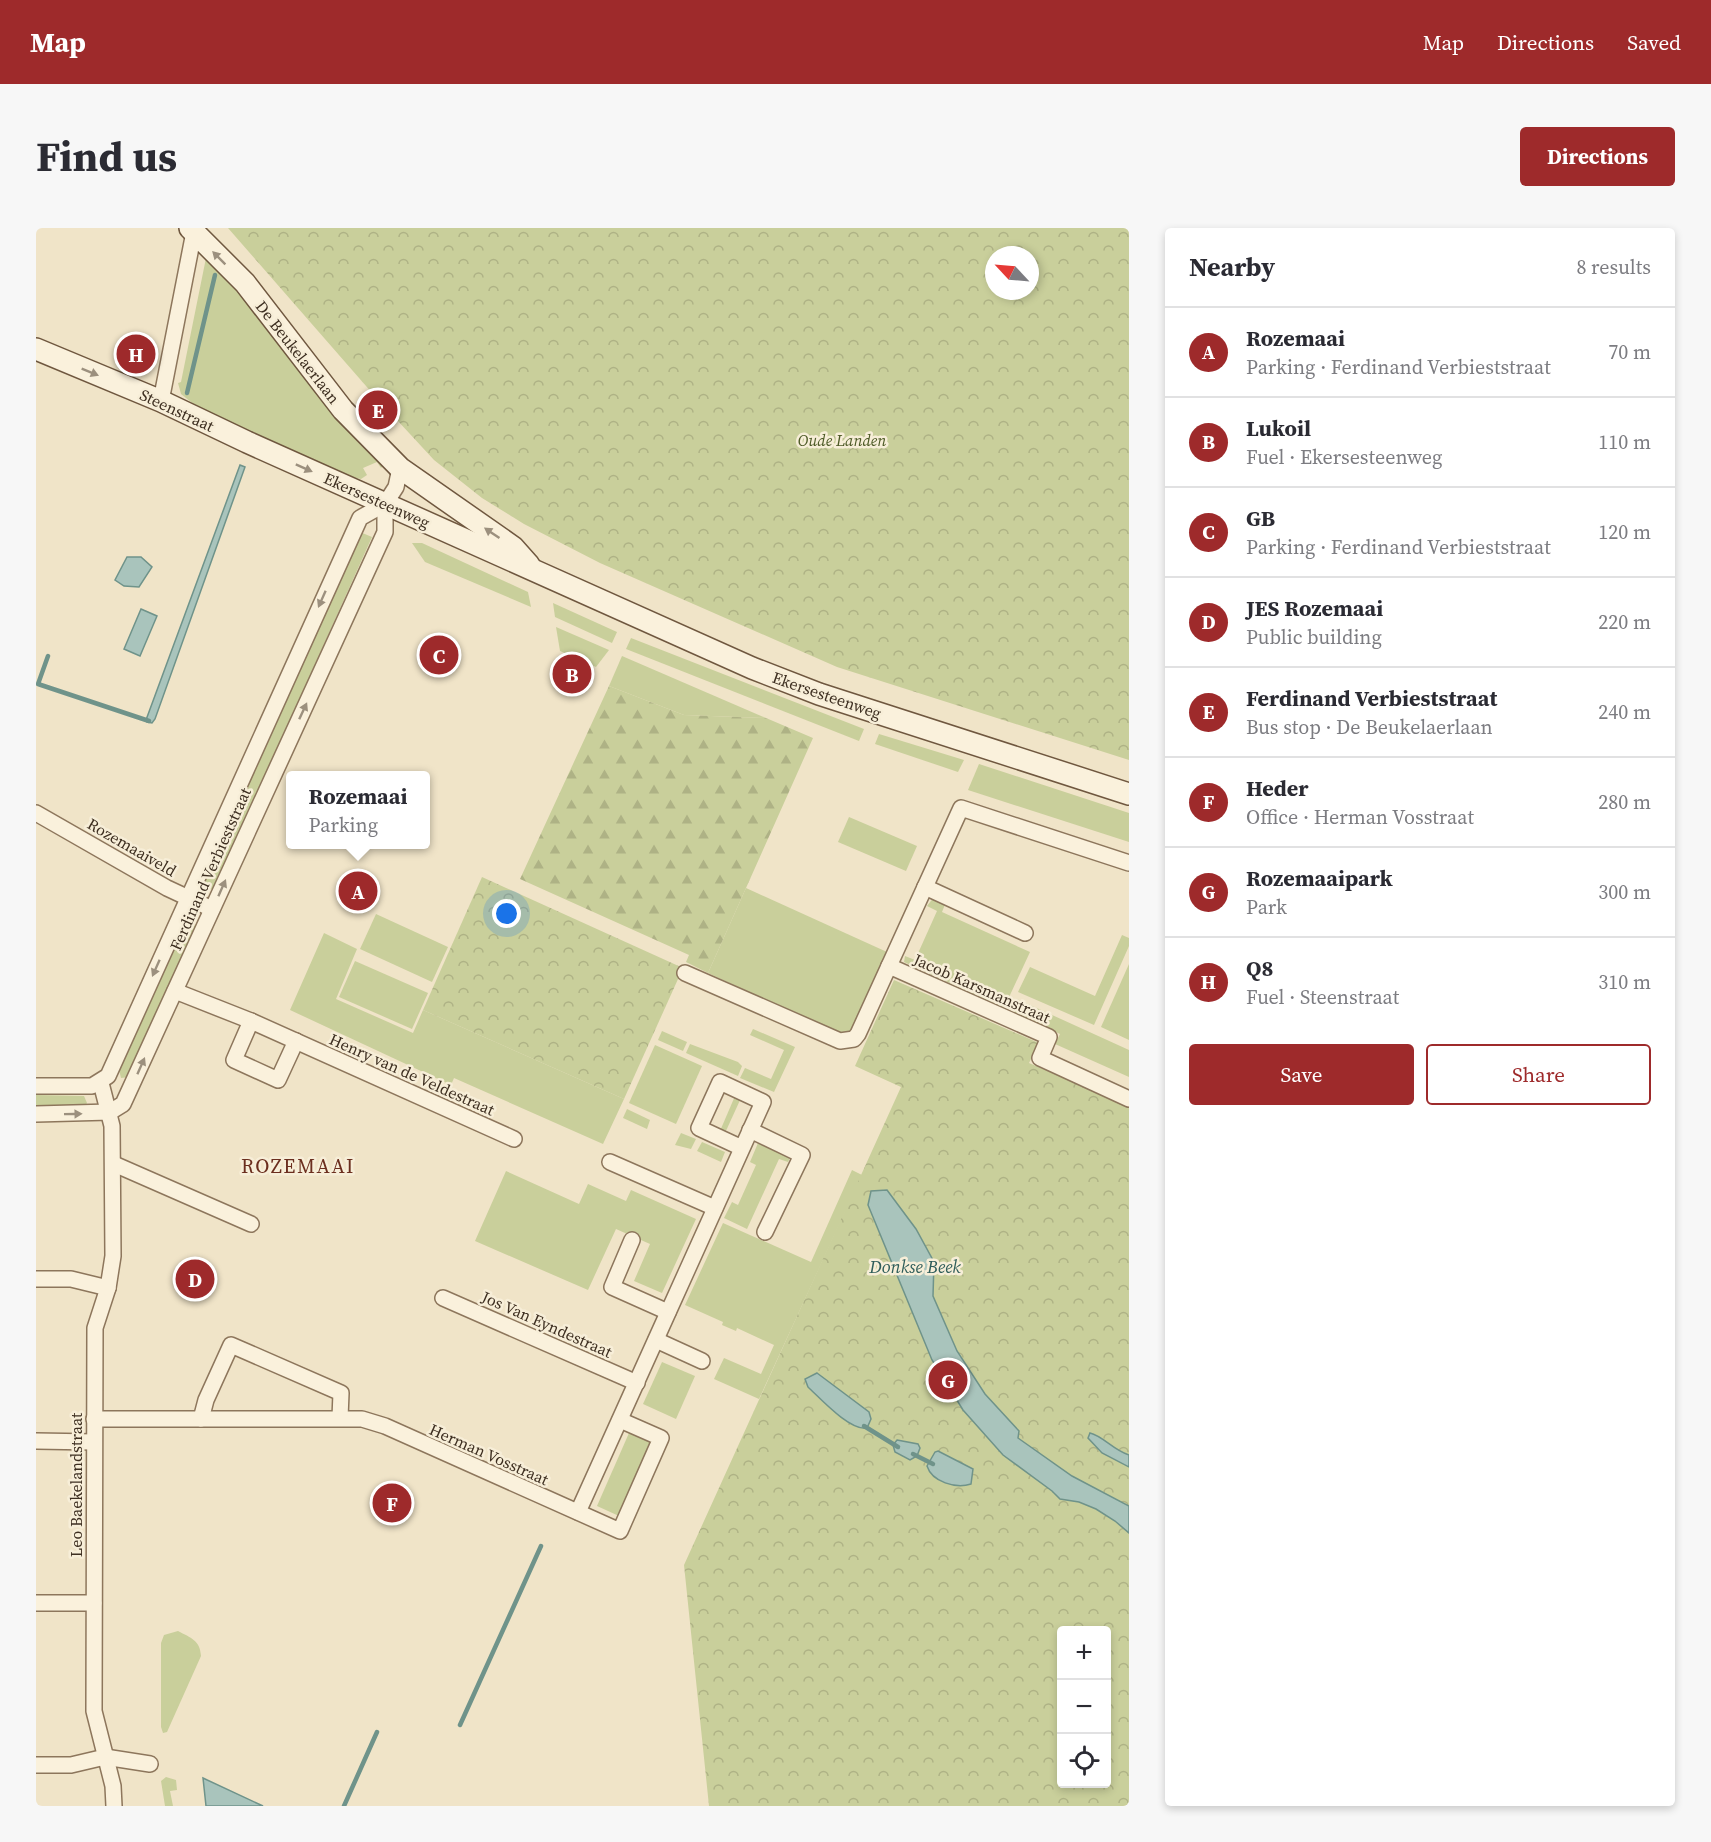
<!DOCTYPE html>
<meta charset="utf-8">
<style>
body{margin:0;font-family:"Source Serif 4",serif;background:#f7f7f7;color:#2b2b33}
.controls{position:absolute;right:18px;bottom:18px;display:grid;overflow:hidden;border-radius:6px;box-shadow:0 3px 9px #0003}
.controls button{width:54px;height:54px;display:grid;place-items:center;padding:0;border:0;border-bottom:2px solid #e1e1e2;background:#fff;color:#2b2b33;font:30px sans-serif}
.compass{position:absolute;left:949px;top:18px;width:54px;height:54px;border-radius:50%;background:#fff;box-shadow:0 3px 9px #0003;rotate:296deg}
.you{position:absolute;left:471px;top:686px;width:21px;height:21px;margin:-15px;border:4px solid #fff;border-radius:50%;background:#1a73e8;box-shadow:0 0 0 9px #1a73e833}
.badge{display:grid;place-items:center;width:39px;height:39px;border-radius:50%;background:#9e2a2b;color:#fff;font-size:20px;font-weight:700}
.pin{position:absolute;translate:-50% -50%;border:3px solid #fff;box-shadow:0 2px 6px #0006}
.popup{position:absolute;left:250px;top:543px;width:144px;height:78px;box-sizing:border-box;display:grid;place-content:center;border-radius:6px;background:#fff;filter:drop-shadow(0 2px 4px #0005);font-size:20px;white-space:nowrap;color:#7c7c81}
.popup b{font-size:22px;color:#2b2b33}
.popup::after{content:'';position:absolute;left:50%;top:100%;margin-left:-12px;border:12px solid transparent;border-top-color:#fff}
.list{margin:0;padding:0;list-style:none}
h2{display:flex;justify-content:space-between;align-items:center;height:78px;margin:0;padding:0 24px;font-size:26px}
h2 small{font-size:20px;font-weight:400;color:#7c7c81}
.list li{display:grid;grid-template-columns:39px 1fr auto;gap:18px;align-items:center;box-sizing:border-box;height:90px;padding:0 24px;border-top:2px solid #e1e1e2}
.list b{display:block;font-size:22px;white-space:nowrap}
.list p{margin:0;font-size:20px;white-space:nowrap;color:#7c7c81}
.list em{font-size:20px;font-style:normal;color:#7c7c81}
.actions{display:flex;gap:12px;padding:18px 24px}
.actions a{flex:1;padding:14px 0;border:2px solid #9e2a2b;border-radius:6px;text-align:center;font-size:21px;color:#9e2a2b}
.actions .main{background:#9e2a2b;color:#fff}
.icon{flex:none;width:33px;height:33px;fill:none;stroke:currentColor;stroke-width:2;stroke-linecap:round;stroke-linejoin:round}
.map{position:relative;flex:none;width:1093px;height:1578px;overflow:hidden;border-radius:6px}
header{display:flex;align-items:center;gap:36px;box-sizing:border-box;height:84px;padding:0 30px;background:#9e2a2b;color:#fff}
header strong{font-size:28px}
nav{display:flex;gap:33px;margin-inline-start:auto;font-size:21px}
.intro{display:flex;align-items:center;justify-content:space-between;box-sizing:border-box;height:144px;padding:0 36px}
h1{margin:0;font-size:42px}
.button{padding:15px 27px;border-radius:6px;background:#9e2a2b;color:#fff;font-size:21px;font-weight:700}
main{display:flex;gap:36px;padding:0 36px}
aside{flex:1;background:#fff;border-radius:6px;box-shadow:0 3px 9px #0003}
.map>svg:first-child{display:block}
.grass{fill:#c9cf9b}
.forest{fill:url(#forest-firs)}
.park{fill:url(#park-crowns);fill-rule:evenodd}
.water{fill:#a9c4bc;stroke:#6f938a;stroke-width:1.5}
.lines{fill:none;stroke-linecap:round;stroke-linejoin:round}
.stream{stroke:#6f938a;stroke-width:4.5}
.minor-casing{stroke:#8d765c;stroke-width:18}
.secondary-casing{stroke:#6f573f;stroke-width:24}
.minor{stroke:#faf1dc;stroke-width:15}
.secondary{stroke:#faf1dc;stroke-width:21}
.oneway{fill:#9c907e}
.labels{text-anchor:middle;stroke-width:5;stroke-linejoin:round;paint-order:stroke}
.street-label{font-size:16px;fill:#3d2e20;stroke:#f7eed8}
.park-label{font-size:16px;font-style:italic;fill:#4d5a26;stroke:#f7eed8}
.water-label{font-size:18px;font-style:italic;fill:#2f5d5a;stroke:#f7eed8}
.quarter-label{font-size:20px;letter-spacing:1.5px;fill:#6b2e1e;stroke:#f7eed8}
</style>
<header>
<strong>Map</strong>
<nav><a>Map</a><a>Directions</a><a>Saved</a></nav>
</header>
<div class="intro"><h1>Find us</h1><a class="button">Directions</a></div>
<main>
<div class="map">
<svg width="1093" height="1578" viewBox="0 0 1093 1578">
<defs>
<pattern id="forest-firs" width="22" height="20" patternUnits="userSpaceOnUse" patternTransform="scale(1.5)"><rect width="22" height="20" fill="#c9cf9b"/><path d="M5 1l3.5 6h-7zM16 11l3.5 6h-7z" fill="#aeb285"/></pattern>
<pattern id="park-crowns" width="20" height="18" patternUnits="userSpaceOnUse" patternTransform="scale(1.5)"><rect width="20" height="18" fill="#c9cf9b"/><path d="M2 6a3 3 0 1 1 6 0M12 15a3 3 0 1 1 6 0" fill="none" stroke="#aeb285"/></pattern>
</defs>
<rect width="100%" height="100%" fill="#f0e4c8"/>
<!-- grass -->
<g class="grass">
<polygon points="171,25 351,233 345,240 341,234 327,240 331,247 325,251 315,249 165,182 145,166 142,155 145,154"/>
<polygon points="324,304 336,309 179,660 172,662 168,660 168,656"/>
<polygon points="376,315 386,315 492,364 495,379 389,334"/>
<polygon points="517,375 581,404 576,415 519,389"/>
<polygon points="520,399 573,422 560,439 524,423"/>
<polygon points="595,410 828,501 823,513 590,421"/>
<polygon points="586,428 730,490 648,487 573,458"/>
<polygon points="843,506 928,532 922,544 839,516"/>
<polygon points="943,536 1093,585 1093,614 932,562"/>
<polygon points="813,589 881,618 870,643 802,614"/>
<polygon points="710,660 851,724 816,802 809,805 799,804 672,745"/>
<polygon points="898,669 910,674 906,684 994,724 968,780 868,734 869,728 879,732 901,683 891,678"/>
<polygon points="340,686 412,719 396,754 324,721"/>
<polygon points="153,693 157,694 161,700 94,849 85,850 83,842 147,698"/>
<polygon points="288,705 321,721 300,771 377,805 387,782 588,871 567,916 418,850 415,857 254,782"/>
<polygon points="1086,707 1093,710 1093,718 1058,797 982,764 994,739 1059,768"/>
<polygon points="319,733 392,765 376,801 303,769"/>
<polygon points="1093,736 1093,812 1065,799"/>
<polygon points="981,771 1093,822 1093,849 1019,816 1024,806 975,784"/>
<polygon points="717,801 759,819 738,864 704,850 709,840 735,851 748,822 714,807"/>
<polygon points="626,803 651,814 647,823 622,812"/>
<polygon points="654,816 702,834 706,838 702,848 650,825"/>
<polygon points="619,817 666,838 640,896 593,875"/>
<polygon points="0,867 48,868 51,875 49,878 0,880"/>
<polygon points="699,868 705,870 689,905 684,903"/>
<polygon points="591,881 614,892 611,901 587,890"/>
<polygon points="645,905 660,911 655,921 639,917"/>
<polygon points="666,914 689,924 685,934 661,923"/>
<polygon points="722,915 754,930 752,934 743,931 711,1001 688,990 696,974 702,977 720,937 714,934"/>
<polygon points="816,942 826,947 723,1171 678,1151 688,1130 725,1146 738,1117 701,1100 700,1103 686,1097 687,1094 649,1077 687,995 775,1034"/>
<polygon points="470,943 543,976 552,956 590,973 595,962 660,991 626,1065 598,1053 614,1016 580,1001 552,1062 439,1013"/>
<polygon points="626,1134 659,1148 640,1191 607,1176"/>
<polygon points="593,1205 616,1215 583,1288 561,1278"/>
<path d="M142,1403C155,1410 164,1412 165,1428L131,1504L127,1505L125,1499V1415L128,1407Z"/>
<polygon points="130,1549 140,1552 141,1562 134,1563 137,1578 129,1578 125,1553"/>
</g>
<!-- forest -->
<polygon class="forest" points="573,458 648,487 730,490 777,510 672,745 650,734 653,727 484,651"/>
<!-- park -->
<g class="park">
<path d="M192,0H1093V532L801,439L564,335L488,296L446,270L398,232L337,166ZM958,27H994V63H958Z"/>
<polygon points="446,649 647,740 588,871 387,782"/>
<path d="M858,752L1003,815L993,835L1093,878V1578H673L648,1337L865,859L819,838ZM1026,1402H1070V1556H1026Z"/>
</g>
<!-- water -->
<g class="water">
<polygon points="204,237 209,239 119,491 116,495 111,494 110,492"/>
<polygon points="91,329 105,329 116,339 103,359 88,358 79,352"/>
<polygon points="105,381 121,388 104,428 88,421"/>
<polygon points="851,962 880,1001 898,1034 897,1068 921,1123 949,1166 983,1203 982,1210 1036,1248 1093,1278 1093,1305 1079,1293 1060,1281 1043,1274 1024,1271 1016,1263 967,1227 927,1182 896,1132 832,977 835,963"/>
<path d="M781,1145L833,1184L835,1191L831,1200C814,1203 785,1171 772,1159L769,1151Z"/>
<path d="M1054,1205C1067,1208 1077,1222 1093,1227V1239L1066,1225L1052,1210Z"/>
<polygon points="861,1212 882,1216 884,1220 881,1228 874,1232 859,1224 857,1217"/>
<path d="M902,1223L937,1241L935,1256C920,1261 896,1254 891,1238L899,1224Z"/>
<polygon points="167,1550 227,1578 170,1578"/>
</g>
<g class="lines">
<!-- stream -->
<g class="stream">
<polyline points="151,165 179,47"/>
<polyline points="12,428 2,456 113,493"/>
<polyline points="828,1198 862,1219"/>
<polyline points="877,1226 897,1236"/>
<polyline points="424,1497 505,1318"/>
<polyline points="308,1578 341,1504"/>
</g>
<defs>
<g id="minor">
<polyline points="125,173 158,4"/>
<polyline points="349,276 360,259 364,240"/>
<polyline points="0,585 131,660 176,681"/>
<polyline points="889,659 989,705"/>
<polyline points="853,738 1013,809 1004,830 1093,871"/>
<polyline points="649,745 804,813 818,811 822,806 925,580 1093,635"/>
<polyline points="139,763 215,793 478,911"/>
<polyline points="215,793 198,832 242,852 260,813"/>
<polyline points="65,855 76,898 77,1028 72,1060 59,1100 58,1483 77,1558 78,1578"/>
<polyline points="0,858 56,858 72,848 324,290 349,276"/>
<polyline points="0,886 74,884 87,876 349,304 349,276"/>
<polyline points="714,902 766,927 729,1004"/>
<polyline points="574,934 679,980"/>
<polyline points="78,936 215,996"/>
<polyline points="596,1012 576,1059 632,1084"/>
<polyline points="0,1051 35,1051 72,1060"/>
<polyline points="407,1070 601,1155"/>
<polyline points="620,1112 666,1133"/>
<polyline points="58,1191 326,1191 349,1198 584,1303 625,1210 584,1192"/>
<polyline points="165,1191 170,1172 195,1117 305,1165 304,1190"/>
<polyline points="0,1213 58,1214"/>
<path d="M542,1284C604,1148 665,1010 727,874L684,854L663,900L706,920"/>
<polyline points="0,1375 58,1375"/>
<polyline points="0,1537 35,1537 69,1529 114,1536"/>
</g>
<g id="secondary">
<polyline points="154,0 209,55 307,182 364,240 477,319 493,337"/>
<polyline points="0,121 125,173 211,214 716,440 783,466 1093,566"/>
</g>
</defs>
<!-- minor casing -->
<use href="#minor" class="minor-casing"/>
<!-- secondary casing -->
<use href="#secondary" class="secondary-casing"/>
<!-- minor -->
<use href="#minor" class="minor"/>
<!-- secondary -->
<use href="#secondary" class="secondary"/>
</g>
<!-- one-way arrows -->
<defs><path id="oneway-solid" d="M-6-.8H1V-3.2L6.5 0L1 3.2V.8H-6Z" transform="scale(1.5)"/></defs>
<g class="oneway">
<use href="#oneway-solid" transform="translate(183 30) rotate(-135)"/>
<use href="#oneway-solid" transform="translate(54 144) rotate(22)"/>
<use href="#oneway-solid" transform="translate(268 240) rotate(24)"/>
<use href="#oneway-solid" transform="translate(456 305) rotate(-146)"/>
<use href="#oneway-solid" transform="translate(286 371) rotate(114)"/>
<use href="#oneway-solid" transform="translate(267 483) rotate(-65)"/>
<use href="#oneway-solid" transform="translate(186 660) rotate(-66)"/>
<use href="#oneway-solid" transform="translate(120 740) rotate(114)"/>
<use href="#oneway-solid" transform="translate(105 838) rotate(-66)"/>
<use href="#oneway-solid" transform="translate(37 886) rotate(-1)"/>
</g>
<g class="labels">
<!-- street labels -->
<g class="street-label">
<text transform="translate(262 124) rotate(52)" y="6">De Beukelaerlaan</text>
<text transform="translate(141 182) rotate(25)" y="6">Steenstraat</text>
<text transform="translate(341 272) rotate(24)" y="6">Ekersesteenweg</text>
<text transform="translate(791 467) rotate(19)" y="6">Ekersesteenweg</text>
<text transform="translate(96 619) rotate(30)" y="6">Rozemaaiveld</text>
<text transform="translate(174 641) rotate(-66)" y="6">Ferdinand Verbieststraat</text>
<text transform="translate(946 760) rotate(24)" y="6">Jacob Karsmanstraat</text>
<text transform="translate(376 846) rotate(24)" y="6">Henry van de Veldestraat</text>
<text transform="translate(511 1096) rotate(24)" y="6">Jos Van Eyndestraat</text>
<text transform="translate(453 1226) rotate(24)" y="6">Herman Vosstraat</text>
<text transform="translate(40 1257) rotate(-90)" y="6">Leo Baekelandstraat</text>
</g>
<!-- park labels -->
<g class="park-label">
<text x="806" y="218">Oude Landen</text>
</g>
<!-- water labels -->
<g class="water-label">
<text x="879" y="1045">Donkse Beek</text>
</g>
<!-- quarter labels -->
<g class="quarter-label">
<text x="262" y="945">ROZEMAAI</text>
</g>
</g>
</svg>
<div class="controls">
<button>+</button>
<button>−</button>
<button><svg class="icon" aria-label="locate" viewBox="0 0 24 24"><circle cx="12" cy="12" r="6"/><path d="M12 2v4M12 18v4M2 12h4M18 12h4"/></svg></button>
</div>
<svg class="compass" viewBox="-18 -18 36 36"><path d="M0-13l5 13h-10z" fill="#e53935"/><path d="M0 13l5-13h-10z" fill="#7c7c81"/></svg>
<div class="you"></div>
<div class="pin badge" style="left:322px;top:663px">A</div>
<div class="popup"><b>Rozemaai</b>Parking</div>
<div class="pin badge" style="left:536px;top:446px">B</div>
<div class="pin badge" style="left:403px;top:427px">C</div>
<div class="pin badge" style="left:159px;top:1051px">D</div>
<div class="pin badge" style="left:342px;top:182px">E</div>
<div class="pin badge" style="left:356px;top:1275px">F</div>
<div class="pin badge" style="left:912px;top:1152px">G</div>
<div class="pin badge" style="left:100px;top:126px">H</div>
</div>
<aside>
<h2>Nearby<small>8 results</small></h2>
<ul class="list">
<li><span class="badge">A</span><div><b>Rozemaai</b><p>Parking · Ferdinand Verbieststraat</p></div><em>70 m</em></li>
<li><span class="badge">B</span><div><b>Lukoil</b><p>Fuel · Ekersesteenweg</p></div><em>110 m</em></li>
<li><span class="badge">C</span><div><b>GB</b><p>Parking · Ferdinand Verbieststraat</p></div><em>120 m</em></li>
<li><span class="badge">D</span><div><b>JES Rozemaai</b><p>Public building</p></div><em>220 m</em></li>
<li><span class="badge">E</span><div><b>Ferdinand Verbieststraat</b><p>Bus stop · De Beukelaerlaan</p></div><em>240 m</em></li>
<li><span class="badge">F</span><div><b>Heder</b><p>Office · Herman Vosstraat</p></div><em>280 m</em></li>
<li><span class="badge">G</span><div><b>Rozemaaipark</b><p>Park</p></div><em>300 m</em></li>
<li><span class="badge">H</span><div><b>Q8</b><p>Fuel · Steenstraat</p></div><em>310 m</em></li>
</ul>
<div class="actions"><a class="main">Save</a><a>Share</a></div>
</aside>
</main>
